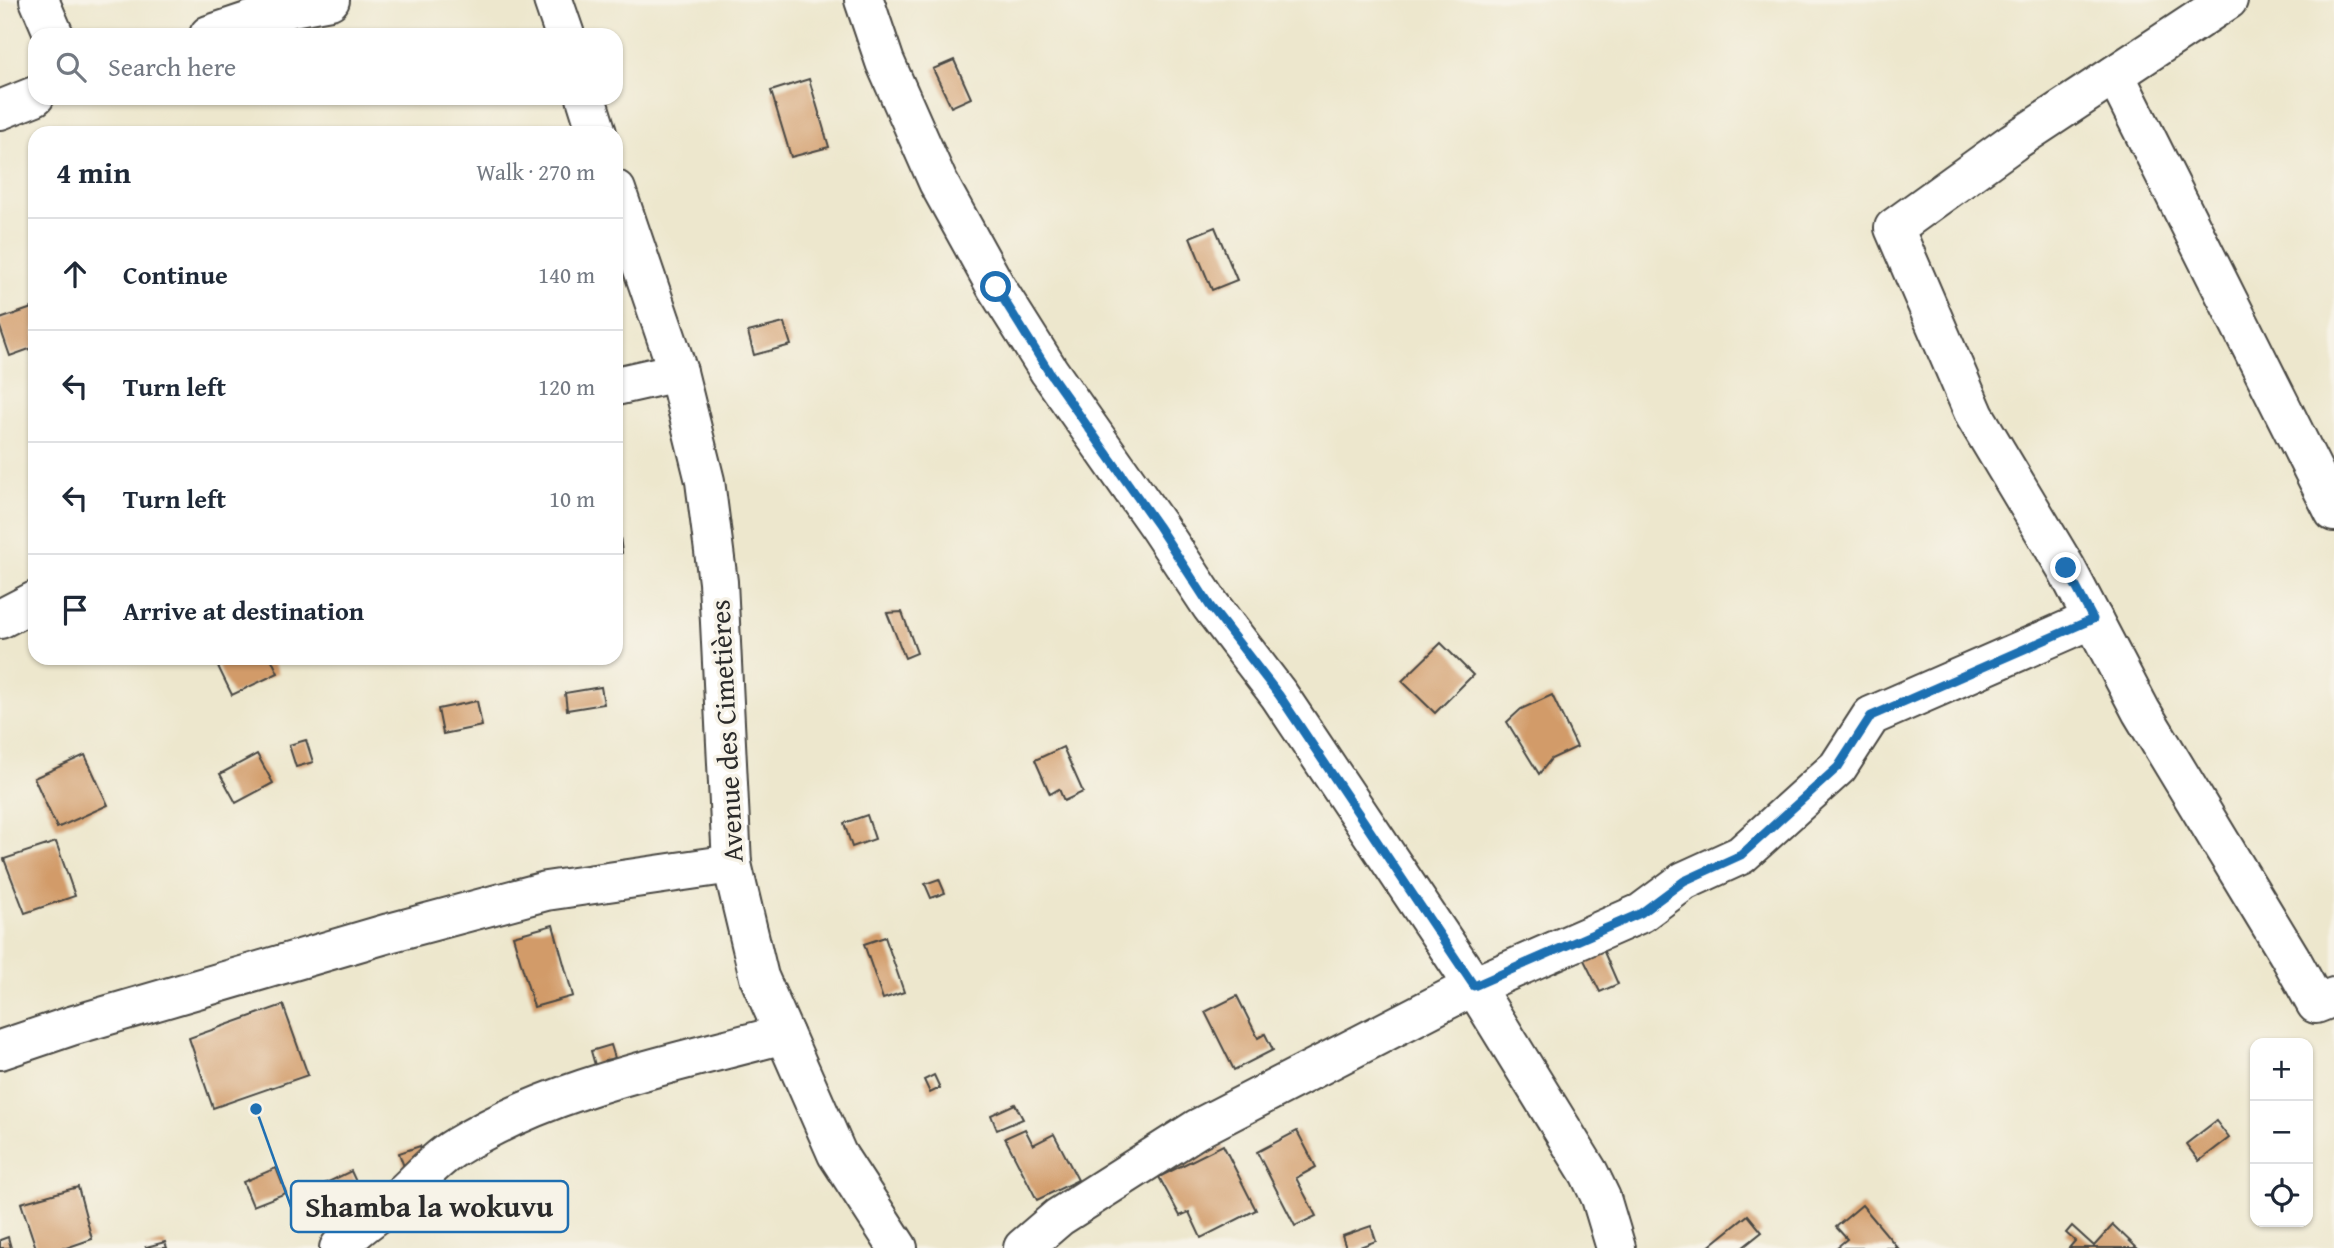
<!DOCTYPE html>
<meta charset="utf-8">
<style>
body{margin:0;font-family:"Gentium Book Plus",serif;background:#f6f6f7;color:#1f2937}
.controls{position:absolute;right:21px;bottom:21px;display:grid;overflow:hidden;border-radius:14px;box-shadow:0 2px 5px #0004}
.controls button{width:63px;height:63px;display:grid;place-items:center;padding:0;border:0;border-bottom:2px solid #e0e1e3;background:#fff;color:#1f2937;font:35px sans-serif}
.stop{position:absolute;width:21px;height:21px;margin:-16px;border:5px solid #1f6fb2;border-radius:50%;background:#fff}
.stop.end{background:#1f6fb2;border-color:#fff;box-shadow:0 2px 7px #0008}
.list{margin:0;padding:0;list-style:none}
h2{display:flex;justify-content:space-between;align-items:center;height:91px;margin:0;padding:0 28px;font-size:30px}
h2 small{font-size:23px;font-weight:400;color:#747a83}
.list li{display:grid;grid-template-columns:46px 1fr auto;gap:21px;align-items:center;box-sizing:border-box;height:112px;padding:0 28px;border-top:2px solid #e0e1e3}
.list b{display:block;font-size:26px;white-space:nowrap}
.list em{font-size:23px;font-style:normal;color:#747a83}
.icon{flex:none;width:38px;height:38px;fill:none;stroke:currentColor;stroke-width:2;stroke-linecap:round;stroke-linejoin:round}
.map{position:relative;flex:none;width:2334px;height:1248px;overflow:hidden}
.search{position:absolute;background:#fff;box-shadow:0 2px 5px #0004;left:28px;top:28px;width:595px;height:77px;display:flex;align-items:center;gap:18px;box-sizing:border-box;padding:0 24px;border-radius:21px;color:#747a83;font-size:26px}
.panel{position:absolute;background:#fff;box-shadow:0 2px 5px #0004;left:28px;top:126px;width:595px;height:539px;border-radius:21px}
.map>svg:first-child{display:block}
.building{fill:#d29b69}
.lines{fill:none;stroke-linecap:round;stroke-linejoin:round}
.minor-casing{stroke:#484743;stroke-width:42}
.minor{stroke:#fff;stroke-width:38}
.route{stroke:#1f6fb2;stroke-width:9}
.labels{text-anchor:middle;stroke-width:7;stroke-linejoin:round;paint-order:stroke}
.street-label{font-size:28px;fill:#2b2b2b;stroke:#f7f3e8}
.leader{fill:none;stroke:#1f6fb2;stroke-width:2.5}
.callout-dot{fill:#1f6fb2;stroke:#f7f3e8;stroke-width:2.5}
.callout{fill:#f7f3e8;stroke:#1f6fb2;stroke-width:2.5}
.callout-label{font-size:30px;text-anchor:middle;font-weight:bold;fill:#2b2b2b}
</style>
<div class="map">
<svg width="2334" height="1248" viewBox="0 0 2334 1248">
<rect width="100%" height="100%" fill="#f7f3e8"/>
<filter id="ink" filterUnits="userSpaceOnUse"><feTurbulence type="fractalNoise" baseFrequency=".0143" numOctaves="2"/><feDisplacementMap in="SourceGraphic" scale="14" xChannelSelector="R" yChannelSelector="G"/><feConvolveMatrix kernelMatrix="1 2 1 2 8 2 1 2 1" color-interpolation-filters="sRGB"/></filter>
<filter id="wash" filterUnits="userSpaceOnUse"><feTurbulence type="fractalNoise" baseFrequency=".00686" numOctaves="4" result="noise"/><feDisplacementMap in="SourceGraphic" scale="28" xChannelSelector="R" yChannelSelector="G"/><feGaussianBlur stdDeviation="1.57" result="paint"/><feColorMatrix in="noise" values="0 0 0 0 0 0 0 0 0 0 0 0 0 0 0 0 0 1.4 0 .05"/><feComposite in="paint" operator="in"/></filter>
<g filter="url(#wash)">
<rect width="100%" height="100%" fill="#ede7cd"/>
<g id="blocks">
<!-- building -->
<g class="building">
<polygon points="954,60 971,98 951,107 933,69"/>
<polygon points="809,79 829,147 791,157 771,91"/>
<polygon points="1215,227 1237,280 1212,290 1190,237"/>
<polygon points="35,307 35,347 10,356 0,327 0,319"/>
<polygon points="784,323 791,345 754,355 748,332"/>
<polygon points="620,536 622,553 616,554 616,537"/>
<polygon points="902,612 917,653 905,658 887,613"/>
<polygon points="1441,643 1473,675 1435,713 1402,681"/>
<polygon points="214,658 271,658 278,673 232,695"/>
<polygon points="601,687 604,704 567,710 565,693"/>
<polygon points="1552,695 1577,747 1551,759 1539,774 1507,722 1521,709"/>
<polygon points="477,701 482,726 443,734 438,709"/>
<polygon points="306,740 313,762 296,767 289,745"/>
<polygon points="1063,747 1083,792 1064,801 1059,789 1050,794 1035,760"/>
<polygon points="257,754 273,783 236,803 220,774"/>
<polygon points="85,755 108,805 57,828 34,778"/>
<polygon points="867,815 875,839 852,847 844,823"/>
<polygon points="56,842 75,896 25,913 4,859"/>
<polygon points="939,879 945,893 931,898 925,884"/>
<polygon points="553,925 573,996 534,1007 513,936"/>
<polygon points="885,937 904,992 883,999 864,944"/>
<polygon points="1601,945 1618,984 1600,992 1581,954"/>
<polygon points="1237,996 1258,1038 1265,1034 1273,1050 1234,1070 1205,1012"/>
<polygon points="283,1005 308,1075 213,1108 189,1038"/>
<polygon points="611,1045 615,1058 605,1060 607,1070 597,1072 591,1051"/>
<polygon points="934,1075 940,1088 930,1093 924,1080"/>
<polygon points="1015,1104 1023,1119 997,1130 991,1115"/>
<polygon points="2216,1121 2229,1138 2199,1161 2186,1144"/>
<polygon points="1025,1129 1033,1145 1054,1134 1078,1180 1037,1200 1005,1138"/>
<polygon points="1297,1131 1316,1167 1296,1178 1316,1216 1295,1226 1257,1152"/>
<polygon points="1223,1145 1256,1210 1201,1238 1189,1212 1180,1216 1159,1177"/>
<polygon points="420,1146 426,1166 406,1172 399,1153"/>
<polygon points="276,1168 286,1193 253,1206 243,1182"/>
<polygon points="351,1171 358,1186 326,1201 320,1186"/>
<polygon points="78,1187 92,1239 66,1248 36,1248 21,1203"/>
<polygon points="1862,1205 1898,1248 1836,1248 1847,1239 1836,1227"/>
<polygon points="1748,1215 1762,1232 1742,1248 1707,1248"/>
<polygon points="2113,1225 2137,1248 2069,1248 2075,1241 2066,1233 2072,1226 2094,1246"/>
<polygon points="1371,1226 1376,1241 1357,1248 1346,1248 1342,1236"/>
<polygon points="8,1237 11,1248 0,1248 0,1240"/>
<polygon points="165,1242 167,1248 147,1248 146,1247"/>
</g>
</g>
</g>
<g filter="url(#ink)">
<use href="#blocks" fill-opacity="0" stroke="#484743" stroke-width="2"/>
<g class="lines">
<defs>
<g id="minor">
<polyline points="39,0 54,35"/>
<polyline points="553,0 565,35"/>
<polyline points="864,0 885,62 938,182 996,287 1049,371 1158,526 1211,606 1279,695 1474,986 1589,1173 1601,1198 1616,1248"/>
<polyline points="2228,0 2013,142 1894,228 1975,416 2066,568 2141,711 2290,957 2316,1004 2334,997"/>
<polyline points="209,35 292,7 330,0"/>
<polyline points="2115,75 2334,512"/>
<polyline points="586,98 597,133"/>
<polyline points="0,110 35,96"/>
<polyline points="616,190 678,372 705,481 718,582 732,864 759,977 837,1154 898,1248"/>
<polyline points="616,386 678,372"/>
<polyline points="0,619 35,601"/>
<polyline points="0,1050 71,1026 389,933 546,891 732,864"/>
<path d="M339,1248C355,1228 376,1216 396,1200C416,1183 434,1160 456,1147C554,1086 674,1064 784,1034"/>
<polyline points="1023,1248 1059,1217 1197,1129 1474,986 1641,913 1684,881 1741,855 1838,767 1871,716 2093,619"/>
</g>
</defs>
<!-- minor casing -->
<use href="#minor" class="minor-casing"/>
<!-- minor -->
<use href="#minor" class="minor"/>
</g>
</g>
<g class="lines" filter="url(#ink)">
<!-- route -->
<polyline class="route" points="996,287 1049,372 1158,526 1210,606 1279,695 1474,986 1641,913 1684,881 1741,855 1838,767 1871,716 2093,619 2066,568"/>
</g>
<g class="labels">
<!-- street labels -->
<g class="street-label">
<text transform="translate(726 731) rotate(-93)" y="10">Avenue des Cimetières</text>
</g>
</g>
<!-- callouts -->
<path class="leader" d="M256 1109L291 1207"/>
<circle class="callout-dot" cx="256" cy="1109" r="7"/>
<rect class="callout" x="291" y="1181" width="277" height="51" rx="7"/>
<g class="callout-label">
<text x="429" y="1217">Shamba la wokuvu</text>
</g>
</svg>
<div class="controls">
<button>+</button>
<button>−</button>
<button><svg class="icon" aria-label="locate" viewBox="0 0 24 24"><circle cx="12" cy="12" r="6"/><path d="M12 2v4M12 18v4M2 12h4M18 12h4"/></svg></button>
</div>
<div class="stop" style="left:996px;top:287px"></div>
<div class="stop end" style="left:2066px;top:568px"></div>
<div class="search"><svg class="icon" aria-label="search" viewBox="0 0 24 24"><circle cx="10" cy="10" r="6"/><path d="M15 15l6 6"/></svg>Search here</div>
<section class="panel">
<h2>4 min<small>Walk · 270 m</small></h2>
<ul class="list">
<li><svg class="icon" aria-label="ahead" viewBox="0 0 24 24"><path d="M12 20V5M6 11l6-6 6 6"/></svg><div><b>Continue</b></div><em>140 m</em></li>
<li><svg class="icon" aria-label="left" viewBox="0 0 24 24"><path d="M17 20v-9H6M10 6l-5 5 5 5"/></svg><div><b>Turn left</b></div><em>120 m</em></li>
<li><svg class="icon" aria-label="left" viewBox="0 0 24 24"><path d="M17 20v-9H6M10 6l-5 5 5 5"/></svg><div><b>Turn left</b></div><em>10 m</em></li>
<li><svg class="icon" aria-label="arrive" viewBox="0 0 24 24"><path d="M6 21V4h12l-3 4 3 4H6"/></svg><div><b>Arrive at destination</b></div></li>
</ul>
</section>
</div>
